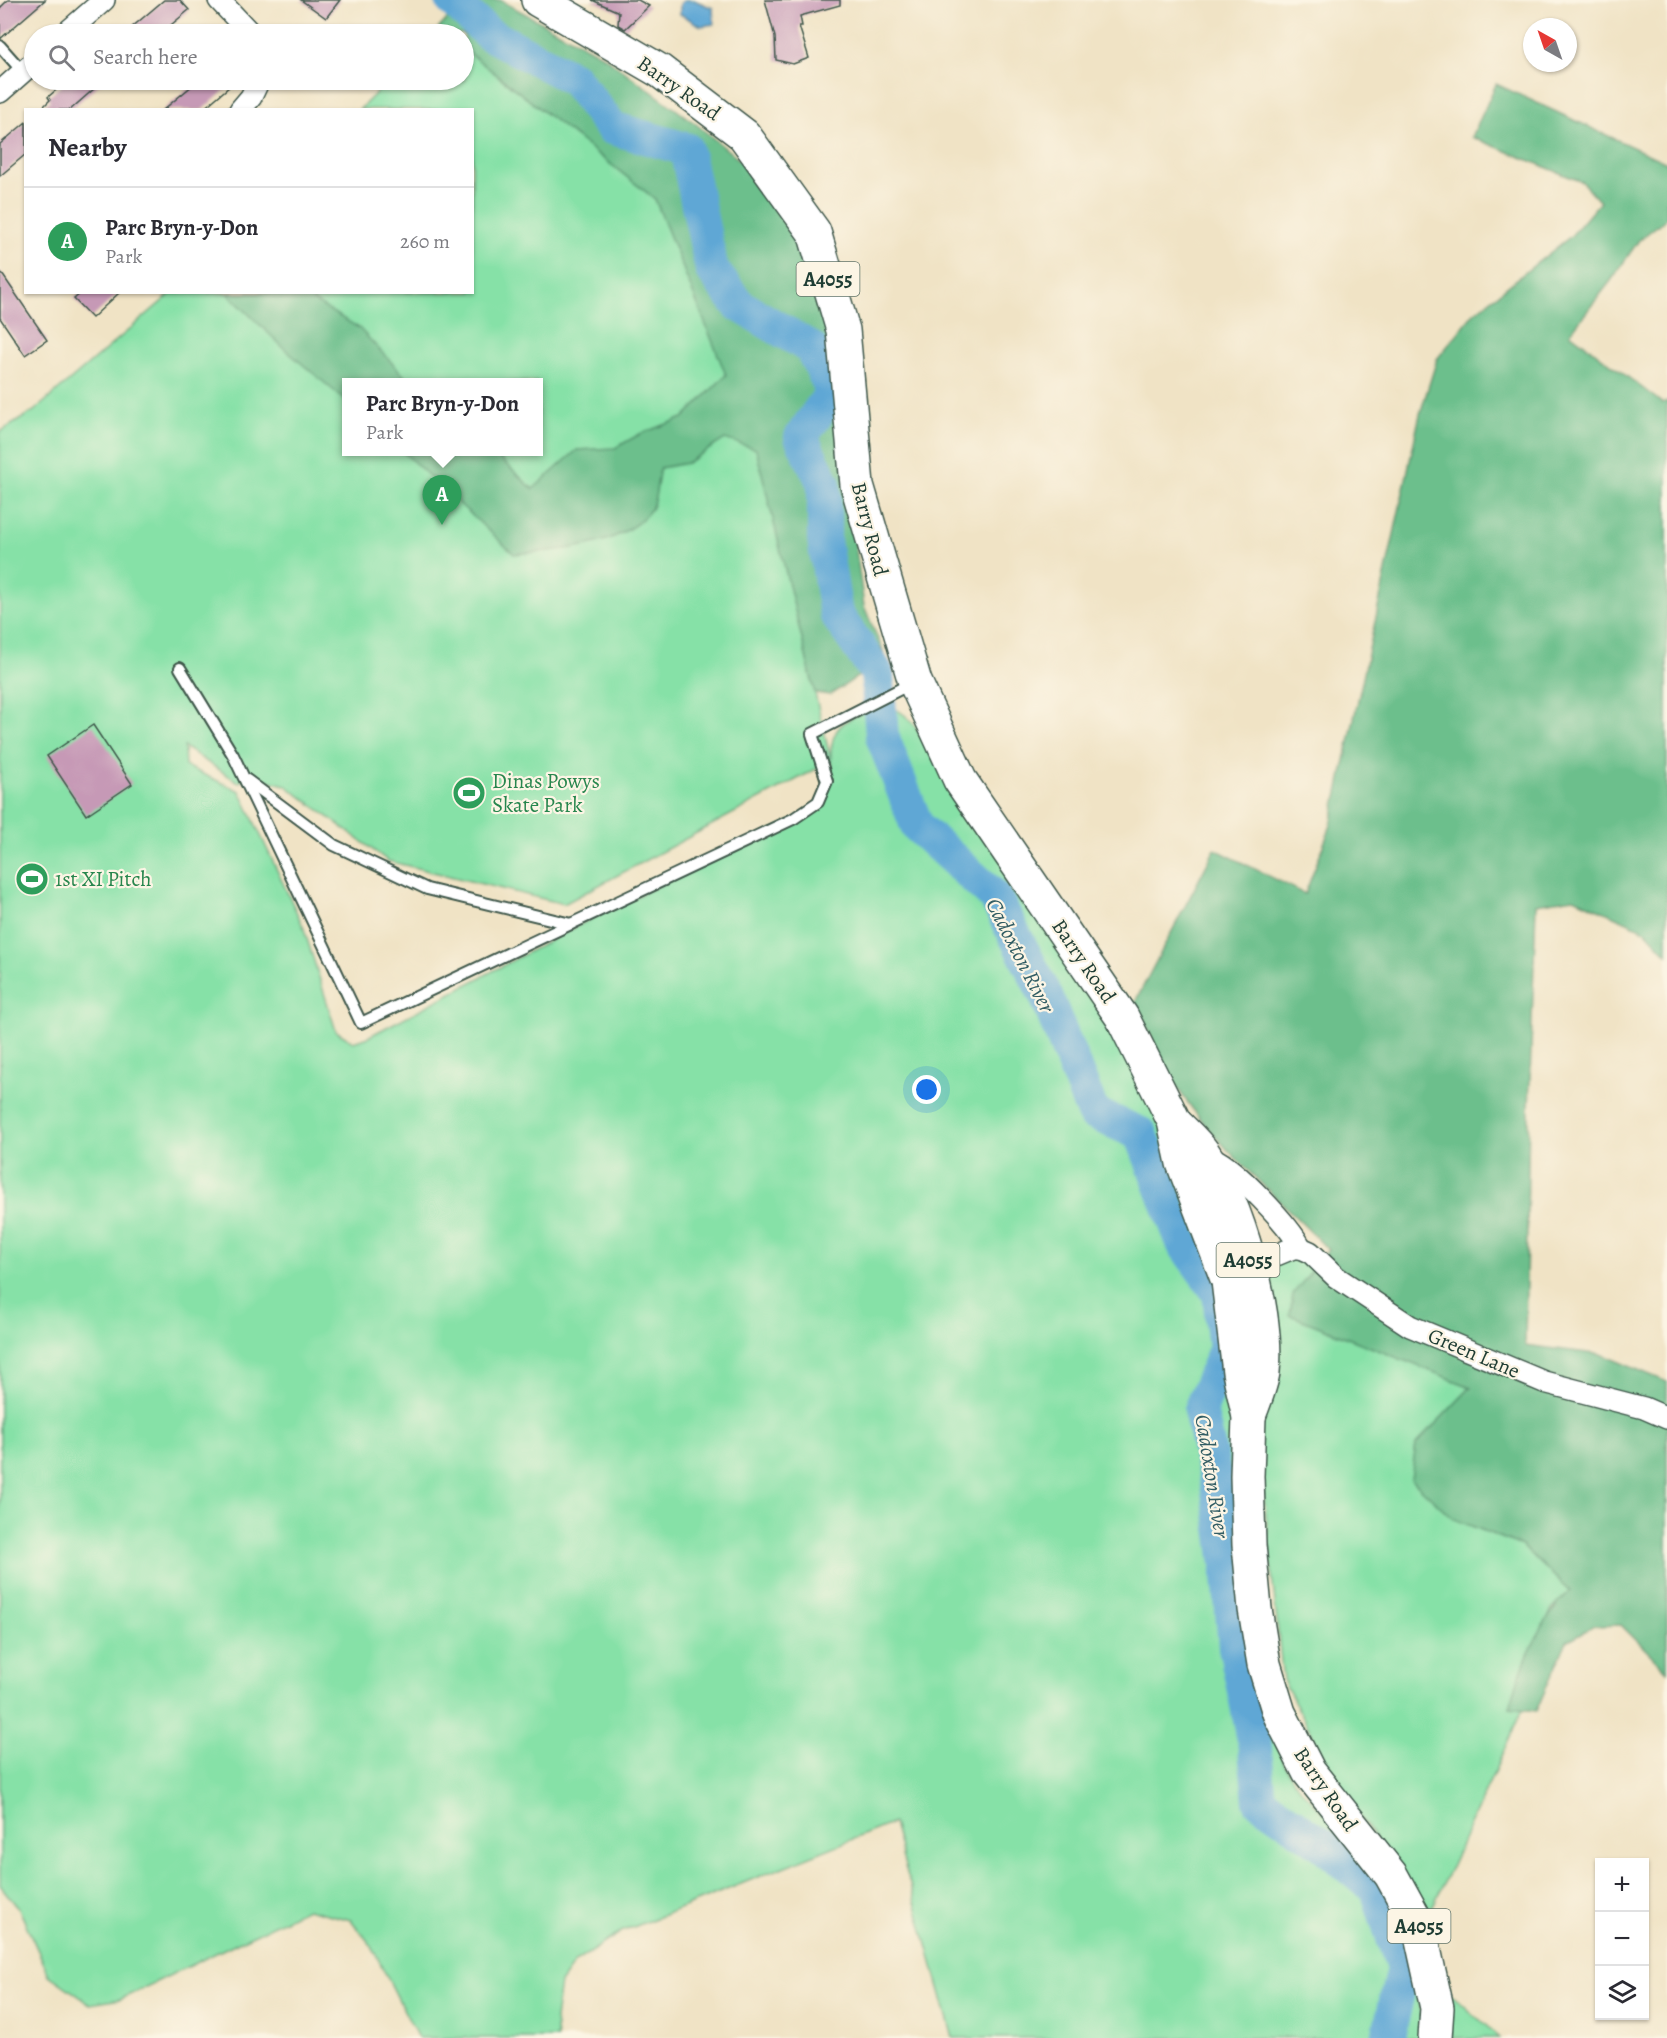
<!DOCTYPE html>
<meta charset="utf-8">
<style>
body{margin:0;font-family:Alegreya,serif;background:#f7f7f7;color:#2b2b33}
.controls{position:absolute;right:18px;bottom:18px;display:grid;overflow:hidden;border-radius:0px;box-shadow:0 2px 4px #0004}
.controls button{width:54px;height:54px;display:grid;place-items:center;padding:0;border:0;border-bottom:2px solid #e1e1e2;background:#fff;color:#2b2b33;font:30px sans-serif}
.compass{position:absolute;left:1523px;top:18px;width:54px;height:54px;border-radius:50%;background:#fff;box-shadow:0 2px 4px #0004;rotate:320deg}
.you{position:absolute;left:927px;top:1090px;width:21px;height:21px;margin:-15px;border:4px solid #fff;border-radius:50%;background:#1a73e8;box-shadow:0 0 0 9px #1a73e833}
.badge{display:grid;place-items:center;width:39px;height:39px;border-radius:50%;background:#c8321e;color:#fff;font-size:20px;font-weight:700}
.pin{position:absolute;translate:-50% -50px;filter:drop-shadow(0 2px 3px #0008)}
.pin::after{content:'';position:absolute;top:32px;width:21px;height:18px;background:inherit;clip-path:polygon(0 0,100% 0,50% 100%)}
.popup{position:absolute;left:342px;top:378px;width:201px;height:78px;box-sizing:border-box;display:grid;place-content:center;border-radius:0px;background:#fff;filter:drop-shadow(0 2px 4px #0005);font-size:20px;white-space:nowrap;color:#7c7c81}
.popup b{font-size:22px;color:#2b2b33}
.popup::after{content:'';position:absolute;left:50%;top:100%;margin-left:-12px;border:12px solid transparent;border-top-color:#fff}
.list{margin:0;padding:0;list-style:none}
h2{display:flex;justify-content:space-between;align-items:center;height:78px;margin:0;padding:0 24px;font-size:26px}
h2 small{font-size:20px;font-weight:400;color:#7c7c81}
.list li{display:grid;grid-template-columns:39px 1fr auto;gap:18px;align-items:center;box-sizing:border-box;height:108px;padding:0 24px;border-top:2px solid #e1e1e2}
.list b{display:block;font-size:22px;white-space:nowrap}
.list p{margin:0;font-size:20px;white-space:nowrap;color:#7c7c81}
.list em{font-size:20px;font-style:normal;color:#7c7c81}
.icon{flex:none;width:33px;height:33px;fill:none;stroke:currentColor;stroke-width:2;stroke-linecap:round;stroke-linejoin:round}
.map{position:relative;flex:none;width:1667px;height:2038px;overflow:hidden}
.search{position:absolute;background:#fff;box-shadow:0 2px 4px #0004;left:24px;top:24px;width:450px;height:66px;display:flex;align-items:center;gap:15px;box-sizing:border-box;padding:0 21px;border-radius:33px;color:#7c7c81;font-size:22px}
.panel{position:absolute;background:#fff;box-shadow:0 2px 4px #0004;left:24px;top:108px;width:450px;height:186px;border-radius:0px}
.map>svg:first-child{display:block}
.green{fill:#86e1a7;stroke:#528f6e;stroke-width:1.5;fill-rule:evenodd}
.forest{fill:#6cbf8c;stroke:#467e60;stroke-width:1.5}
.water{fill:#5ea7d5;stroke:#3e7284;stroke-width:1.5}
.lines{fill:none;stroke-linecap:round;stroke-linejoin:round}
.river{stroke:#5ea7d5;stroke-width:34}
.building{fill:#c699b6}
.service-casing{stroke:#3e564a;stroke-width:14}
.minor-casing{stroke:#3e564a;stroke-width:24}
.primary-casing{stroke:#3e564a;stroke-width:36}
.service{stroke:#fff;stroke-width:10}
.minor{stroke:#fff;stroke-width:21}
.primary{stroke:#fff;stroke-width:33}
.labels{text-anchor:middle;stroke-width:4.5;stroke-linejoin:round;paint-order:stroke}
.shield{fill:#fcf5e5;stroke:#617469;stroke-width:1.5}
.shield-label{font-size:20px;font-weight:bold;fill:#1f3d34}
.street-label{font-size:21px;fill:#1f3d34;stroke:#fcf5e5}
.leisure-label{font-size:21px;fill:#27864d;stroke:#fcf5e5;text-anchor:start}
.water-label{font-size:22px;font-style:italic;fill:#325d64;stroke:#fcf5e5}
</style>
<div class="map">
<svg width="1667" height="2038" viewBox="0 0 1667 2038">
<rect width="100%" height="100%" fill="#fcf5e5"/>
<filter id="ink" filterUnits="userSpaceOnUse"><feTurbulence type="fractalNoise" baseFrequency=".0167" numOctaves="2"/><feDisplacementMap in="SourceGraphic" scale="12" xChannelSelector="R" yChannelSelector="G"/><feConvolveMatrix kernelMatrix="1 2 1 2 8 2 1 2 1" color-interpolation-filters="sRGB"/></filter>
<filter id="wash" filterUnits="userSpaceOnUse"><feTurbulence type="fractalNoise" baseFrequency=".008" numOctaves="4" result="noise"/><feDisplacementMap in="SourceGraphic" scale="24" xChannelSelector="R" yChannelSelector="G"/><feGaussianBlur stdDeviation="1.35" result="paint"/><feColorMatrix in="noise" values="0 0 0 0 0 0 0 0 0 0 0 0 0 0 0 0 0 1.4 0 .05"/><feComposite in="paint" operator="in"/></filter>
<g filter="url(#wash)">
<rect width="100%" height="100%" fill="#f0e3c5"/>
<!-- green -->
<g class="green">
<path d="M464,49L655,199L757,449L831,761L564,904L388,861L285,785L255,777L238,782L184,747L185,766L240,791L303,926L336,1031L353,1042L366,1038L606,911L818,808C842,776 823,757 836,732C844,717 878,704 894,709C902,711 908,718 913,723L1115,1026L1161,1124L1229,1314L1278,1747C1291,1788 1310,1796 1337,1827C1394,1892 1421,1951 1422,2038H953L893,1823L621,1932L575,1962L560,1983L555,2019L557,2038H418L371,1945L351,1920L307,1909L121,1999L90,2004L49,1975L19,1909L0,1885V432L34,411L172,293L472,292V110L360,109L389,80H464ZM346,382H538V452H346Z"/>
<polygon points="1294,1257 1315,1266 1291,1315 1471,1387 1416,1444 1454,1519 1522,1546 1570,1591 1552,1609 1510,1707 1523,1709 1428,1917 1340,1787 1283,1680 1259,1449 1266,1281 1274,1264"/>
<polygon points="1451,1994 1500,2038 1449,2038"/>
</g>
<!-- forest -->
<g class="forest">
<path d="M465,0H500L603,56L696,124L759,176L827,289L841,444L864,606L886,658L830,695L815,693L756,449L725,439L687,463L660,468C657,479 657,499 651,509C621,549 560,550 514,554L403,452H493L533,489L577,450L615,448L640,434L683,418L726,375L655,199L464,49V34H445L438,29Z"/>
<path d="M1496,84L1667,163V218L1639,240L1610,282L1570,333L1662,403L1667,401V954L1645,930L1574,898L1536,904L1529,1109L1525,1345L1603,1355L1667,1382V1671L1621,1625L1594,1626L1567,1641L1536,1711L1510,1708C1521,1666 1539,1622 1570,1591L1522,1546L1454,1519L1411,1479L1416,1444L1471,1387L1290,1315L1293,1294L1328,1250C1280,1198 1224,1154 1183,1096C1163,1069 1151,1033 1135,1002L1215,849L1305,894L1331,825L1420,414L1437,359L1474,313L1571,236L1600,202L1582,182L1472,137Z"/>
<polygon points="227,293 307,293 312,300 359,328 410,382 346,382 346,401 288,352"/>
</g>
<!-- water -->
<polygon class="water" points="684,0 694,0 713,8 714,24 701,26 680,14 680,4"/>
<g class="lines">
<!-- river -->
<polyline class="river" points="452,0 489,34 574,79 612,128 686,149 712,270 739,305 811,348 833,391 801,437 824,484 824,540 836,614 877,673 882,736 917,826 995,897 1046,996 1093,1113 1141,1134 1183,1243 1219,1293 1225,1350 1200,1410 1217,1484 1228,1564 1235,1647 1254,1740 1260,1801 1322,1844 1377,1890 1403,1968 1388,2038"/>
</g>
<g id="blocks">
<!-- building -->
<g class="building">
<polygon points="8,0 45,0 0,39 0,8"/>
<polygon points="164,0 180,0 189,10 160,34 124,34"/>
<polygon points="301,0 340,0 326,18"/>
<polygon points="592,0 638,0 649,6 625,29 618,25 619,12"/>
<polygon points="765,0 840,0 840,5 800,16 802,26 799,26 809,58 793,64 776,60 775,37"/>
<polygon points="68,80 104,80 70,110 40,110 50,100 48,97"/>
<polygon points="199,80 237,80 202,110 163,110"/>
<polygon points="26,122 26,154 0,176 0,144"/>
<polygon points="0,271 47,340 25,355 0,318"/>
<polygon points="82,292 120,292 92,318 74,299"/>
<polygon points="93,725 132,784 86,815 47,756"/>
</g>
</g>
</g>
<g filter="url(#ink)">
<use href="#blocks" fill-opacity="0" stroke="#3e564a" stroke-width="1.5"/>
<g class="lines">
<defs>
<g id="service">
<polyline points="0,46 23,72"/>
<polyline points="180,668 233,755 361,1023 793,819 818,802 827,781 812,734 912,683"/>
<polyline points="247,780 334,845 427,889 571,924"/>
</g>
<g id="minor">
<polyline points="219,0 251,34"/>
<polyline points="65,34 104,0"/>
<polyline points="0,92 34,62"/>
<polyline points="240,110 251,97 259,80"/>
<path d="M1214,1159C1236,1169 1290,1226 1301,1248"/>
<polyline points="1253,1278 1269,1258 1293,1248 1301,1248 1310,1252 1336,1277 1410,1326 1544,1382 1644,1408 1667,1418"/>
</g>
<g id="primary">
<polyline points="538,0 660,71 744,135 814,232 843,330 857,485 915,682 960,780 1122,1017 1174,1121 1183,1163 1228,1281 1239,1372 1249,1417 1247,1476 1249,1545 1255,1609 1264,1664 1279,1713 1309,1772 1391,1875 1419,1926 1437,2008 1435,2038"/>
<path d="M1179,1127C1187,1135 1197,1144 1204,1154C1238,1204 1269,1311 1263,1372C1261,1386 1254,1402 1249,1416"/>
</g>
</defs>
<!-- service casing -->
<use href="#service" class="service-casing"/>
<!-- minor casing -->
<use href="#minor" class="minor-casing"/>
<!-- primary casing -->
<use href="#primary" class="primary-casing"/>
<!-- service -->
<use href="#service" class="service"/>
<!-- minor -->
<use href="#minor" class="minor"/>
<!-- primary -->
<use href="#primary" class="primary"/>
</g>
</g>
<!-- icons -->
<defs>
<symbol id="stadium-disc" viewBox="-11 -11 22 22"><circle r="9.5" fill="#2e9e5b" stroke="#fcf5e5"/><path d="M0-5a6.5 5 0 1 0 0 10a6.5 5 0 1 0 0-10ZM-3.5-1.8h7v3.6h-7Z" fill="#fff"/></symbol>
</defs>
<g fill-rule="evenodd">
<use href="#stadium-disc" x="450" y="774" width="38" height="38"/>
<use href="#stadium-disc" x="13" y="860" width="38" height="38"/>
</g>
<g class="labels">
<!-- shield labels -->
<g class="shield">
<rect x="796.5" y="262" width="63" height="34" rx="4.5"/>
<rect x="1216.5" y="1243" width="63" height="34" rx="4.5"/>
<rect x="1387.5" y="1909" width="63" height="34" rx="4.5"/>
</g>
<g class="shield-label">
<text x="828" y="286">A4055</text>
<text x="1248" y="1267">A4055</text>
<text x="1419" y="1933">A4055</text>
</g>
<!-- street labels -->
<g class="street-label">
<text transform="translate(679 88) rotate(35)" y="7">Barry Road</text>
<text transform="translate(870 529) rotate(76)" y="7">Barry Road</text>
<text transform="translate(1084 961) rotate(56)" y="7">Barry Road</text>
<text transform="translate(1474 1353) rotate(23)" y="7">Green Lane</text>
<text transform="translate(1326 1789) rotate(56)" y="7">Barry Road</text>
</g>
<!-- leisure labels -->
<g class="leisure-label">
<text x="492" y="788">Dinas Powys<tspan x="492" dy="24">Skate Park</tspan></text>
<text x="55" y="886">1st XI Pitch</text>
</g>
<!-- water labels -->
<g class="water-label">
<text transform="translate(1021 955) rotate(63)" y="8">Cadoxton River</text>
<text transform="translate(1213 1476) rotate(81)" y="8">Cadoxton River</text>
</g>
</g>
</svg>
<div class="controls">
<button>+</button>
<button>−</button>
<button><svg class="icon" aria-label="layers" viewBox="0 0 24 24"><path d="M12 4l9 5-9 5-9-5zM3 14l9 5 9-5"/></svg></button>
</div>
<svg class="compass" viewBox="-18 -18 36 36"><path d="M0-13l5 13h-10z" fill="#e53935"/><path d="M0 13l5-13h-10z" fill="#7c7c81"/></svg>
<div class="you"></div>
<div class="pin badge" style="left:442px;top:525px;background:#2e9e5b">A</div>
<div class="popup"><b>Parc Bryn-y-Don</b>Park</div>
<div class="search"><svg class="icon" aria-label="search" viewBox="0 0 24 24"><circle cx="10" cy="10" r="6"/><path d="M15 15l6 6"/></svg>Search here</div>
<section class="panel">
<h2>Nearby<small></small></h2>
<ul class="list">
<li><span class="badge" style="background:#2e9e5b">A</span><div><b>Parc Bryn-y-Don</b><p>Park</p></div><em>260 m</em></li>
</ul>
</section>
</div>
